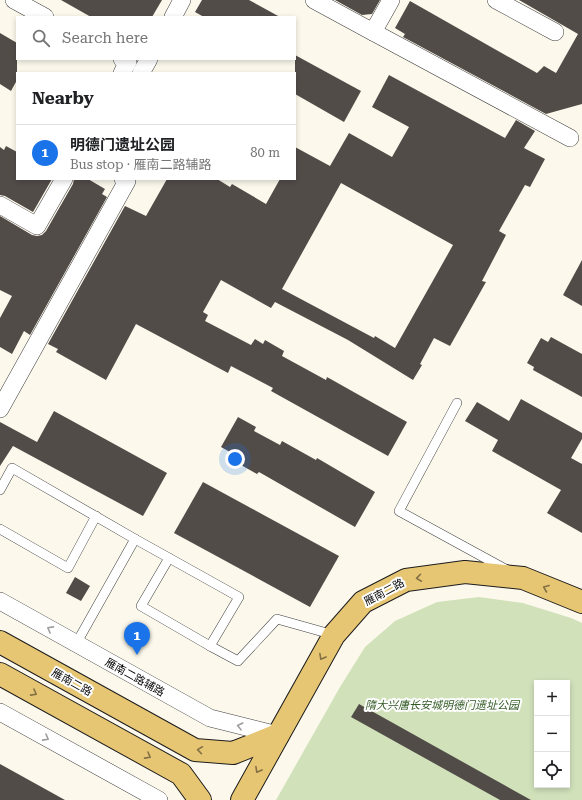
<!DOCTYPE html>
<meta charset="utf-8">
<style>
body{margin:0;font-family:"Roboto Serif","Noto Sans SC",serif;background:#f2f2f2;color:#202124}
.controls{position:absolute;right:12px;bottom:12px;display:grid;overflow:hidden;border-radius:0px;box-shadow:0 2px 6px #0003}
.controls button{width:36px;height:36px;display:grid;place-items:center;padding:0;border:0;border-bottom:1px solid #e0e0e0;background:#fff;color:#202124;font:20px sans-serif}
.you{position:absolute;left:235px;top:459px;width:14px;height:14px;margin:-10px;border:3px solid #fff;border-radius:50%;background:#1a73e8;box-shadow:0 0 0 6px #1a73e833}
.badge{display:grid;place-items:center;width:26px;height:26px;border-radius:50%;background:#1a73e8;color:#fff;font-size:13px;font-weight:700}
.pin{position:absolute;translate:-50% -33px;filter:drop-shadow(0 1px 2px #0008)}
.pin::after{content:'';position:absolute;top:21px;width:14px;height:12px;background:inherit;clip-path:polygon(0 0,100% 0,50% 100%)}
.list{margin:0;padding:0;list-style:none}
h2{display:flex;justify-content:space-between;align-items:center;height:52px;margin:0;padding:0 16px;font-size:17px}
h2 small{font-size:13px;font-weight:400;color:#757577}
.list li{display:grid;grid-template-columns:26px 1fr auto;gap:12px;align-items:center;box-sizing:border-box;height:56px;padding:0 16px;border-top:1px solid #e0e0e0}
.list b{display:block;font-size:15px;white-space:nowrap}
.list p{margin:0;font-size:13px;white-space:nowrap;color:#757577}
.list em{font-size:13px;font-style:normal;color:#757577}
.icon{flex:none;width:22px;height:22px;fill:none;stroke:currentColor;stroke-width:2;stroke-linecap:round;stroke-linejoin:round}
.map{position:relative;flex:none;width:582px;height:800px;overflow:hidden}
.search{position:absolute;background:#fff;box-shadow:0 2px 6px #0003;left:16px;top:16px;width:280px;height:44px;display:flex;align-items:center;gap:10px;box-sizing:border-box;padding:0 14px;border-radius:0px;color:#757577;font-size:15px}
.panel{position:absolute;background:#fff;box-shadow:0 2px 6px #0003;left:16px;top:72px;width:280px;height:108px;border-radius:0px}
.map>svg:first-child{display:block}
.green{fill:#d1e2bb;fill-rule:evenodd}
.building{fill:#524c49;fill-rule:evenodd}
.lines{fill:none;stroke-linecap:round;stroke-linejoin:round}
.service-casing{stroke:#3e3e3e;stroke-width:10}
.minor-casing{stroke:#3e3e3e;stroke-width:18}
.primary-casing{stroke:#1c1c1c;stroke-width:24}
.service{stroke:#fff;stroke-width:9}
.minor{stroke:#fff;stroke-width:17}
.primary{stroke:#e6c573;stroke-width:22}
.oneway{stroke:#837144}
.oneway2{stroke:#9d9d9d}
.labels{text-anchor:middle;stroke-width:4;stroke-linejoin:round;paint-order:stroke}
.street-label{font-size:11px;fill:#0b0b0b;stroke:#fff}
.park-label{font-size:11px;font-style:italic;fill:#325a25;stroke:#fff}
</style>
<div class="map">
<svg width="582" height="800" viewBox="0 0 582 800">
<rect width="100%" height="100%" fill="#fcf9ec"/>
<!-- green -->
<path class="green" d="M479,597L523,603L571,618L582,623V800H276L340,687L365,647L395,621L437,602ZM537,683H567V785H537Z"/>
<!-- building -->
<g class="building">
<polygon points="61,0 162,0 152,17 91,17"/>
<polygon points="202,0 249,0 280,17 204,17 195,12"/>
<polygon points="335,0 380,0 372,14 362,15"/>
<polygon points="519,0 582,0 582,104 546,114 403,37 405,34 395,28 410,1 537,73 544,66 556,73 578,34"/>
<polygon points="0,33 17,43 17,80 11,91 0,84"/>
<polygon points="295,55 361,91 344,122 295,94"/>
<path d="M389,75L505,138L516,120L535,131L524,148L545,159L530,187L525,185L499,231L506,235L482,281L486,282L450,346L434,338L420,364L422,365L413,380L348,340L275,302L271,308L221,280L203,312L208,315L205,321L251,345L255,339L263,344L265,340L284,351L282,356L326,380L327,377L407,422L388,456L271,391L273,388L231,366L228,373L136,324L106,380L56,352L58,349L48,344L125,206L146,216L167,179H217L230,187L232,184L266,204L280,179H295V147L330,166L349,133L392,157L409,127L372,107ZM341,183L453,245L395,348L375,336L374,338L282,289Z"/>
<polygon points="6,146 17,152 17,179 52,179 33,212 5,196 0,195 0,147 4,150"/>
<polygon points="74,179 88,179 105,189 102,194 107,197 30,335 24,331 12,354 0,347 0,318 12,296 0,290 0,216 32,235 37,236 42,235 46,231 73,184"/>
<polygon points="582,260 582,306 563,295"/>
<polygon points="551,337 582,354 582,397 533,370 534,367 527,363 541,338 548,342"/>
<polygon points="521,399 582,433 582,439 571,458 582,464 582,533 547,513 561,490 492,451 498,440 465,421 477,402 509,421"/>
<polygon points="54,411 167,473 143,516 13,446 0,466 0,422 37,442"/>
<polygon points="238,417 256,427 254,431 280,445 282,441 316,460 317,458 375,492 355,527 259,472 257,474 227,457 230,452 221,447"/>
<polygon points="203,482 339,556 310,607 174,533"/>
<polygon points="75,577 90,586 81,601 66,593"/>
<polygon points="359,704 531,800 500,800 351,717"/>
<polygon points="0,764 65,800 0,800"/>
</g>
<g class="lines">
<defs>
<g id="service">
<polyline points="457,403 399,511 507,570"/>
<polyline points="0,490 12,468 135,539 76,644"/>
<polyline points="0,529 68,568 96,516"/>
<polyline points="135,539 239,597 210,646 238,661 277,619 334,635"/>
<polyline points="169,558 141,606 210,646"/>
</g>
<g id="minor">
<polyline points="14,0 45,17"/>
<polyline points="314,0 373,32 391,0"/>
<polyline points="496,0 555,32"/>
<polyline points="173,17 182,0"/>
<polyline points="373,32 570,138"/>
<polyline points="122,59 128,62 122,73"/>
<polyline points="141,73 149,59"/>
<polyline points="0,205 37,226 64,179"/>
<polyline points="0,409 127,181 123,179"/>
<polyline points="0,601 210,718 278,735"/>
<polyline points="0,712 159,800"/>
</g>
<g id="primary">
<polyline points="0,642 195,750 233,753 278,735"/>
<polyline points="0,674 181,774 200,800"/>
<polyline points="242,800 334,635 363,602 406,580 465,572 523,578 582,602"/>
</g>
</defs>
<!-- service casing -->
<use href="#service" class="service-casing"/>
<!-- minor casing -->
<use href="#minor" class="minor-casing"/>
<!-- primary casing -->
<use href="#primary" class="primary-casing"/>
<!-- service -->
<use href="#service" class="service"/>
<!-- minor -->
<use href="#minor" class="minor"/>
<!-- primary -->
<use href="#primary" class="primary"/>
</g>
<!-- one-way arrows -->
<defs><path id="oneway-chevron" d="M-2-3.5L2.5 0L-2 3.5" fill="none" stroke-width="1.6" stroke-linecap="round" stroke-linejoin="round"/></defs>
<g class="oneway">
<use href="#oneway-chevron" transform="translate(419 578) rotate(172)"/>
<use href="#oneway-chevron" transform="translate(546 588) rotate(-158)"/>
<use href="#oneway-chevron" transform="translate(322 657) rotate(119)"/>
<use href="#oneway-chevron" transform="translate(34 693) rotate(29)"/>
<use href="#oneway-chevron" transform="translate(200 750) rotate(-172)"/>
<use href="#oneway-chevron" transform="translate(148 756) rotate(29)"/>
<use href="#oneway-chevron" transform="translate(258 770) rotate(119)"/>
</g>
<g class="oneway2">
<use href="#oneway-chevron" transform="translate(50 629) rotate(-151)"/>
<use href="#oneway-chevron" transform="translate(240 726) rotate(-166)"/>
<use href="#oneway-chevron" transform="translate(46 738) rotate(29)"/>
</g>
<g class="labels">
<!-- street labels -->
<g class="street-label">
<text transform="translate(384 592) rotate(-28)" y="4">雁南二路</text>
<text transform="translate(135 677) rotate(29)" y="4">雁南二路辅路</text>
<text transform="translate(72 682) rotate(29)" y="4">雁南二路</text>
</g>
<!-- park labels -->
<g class="park-label">
<text x="442" y="709">隋大兴唐长安城明德门遗址公园</text>
</g>
</g>
</svg>
<div class="controls">
<button>+</button>
<button>−</button>
<button><svg class="icon" aria-label="locate" viewBox="0 0 24 24"><circle cx="12" cy="12" r="6"/><path d="M12 2v4M12 18v4M2 12h4M18 12h4"/></svg></button>
</div>
<div class="you"></div>
<div class="pin badge" style="left:137px;top:655px">1</div>
<div class="search"><svg class="icon" aria-label="search" viewBox="0 0 24 24"><circle cx="10" cy="10" r="6"/><path d="M15 15l6 6"/></svg>Search here</div>
<section class="panel">
<h2>Nearby<small></small></h2>
<ul class="list">
<li><span class="badge">1</span><div><b>明德门遗址公园</b><p>Bus stop · 雁南二路辅路</p></div><em>80 m</em></li>
</ul>
</section>
</div>
